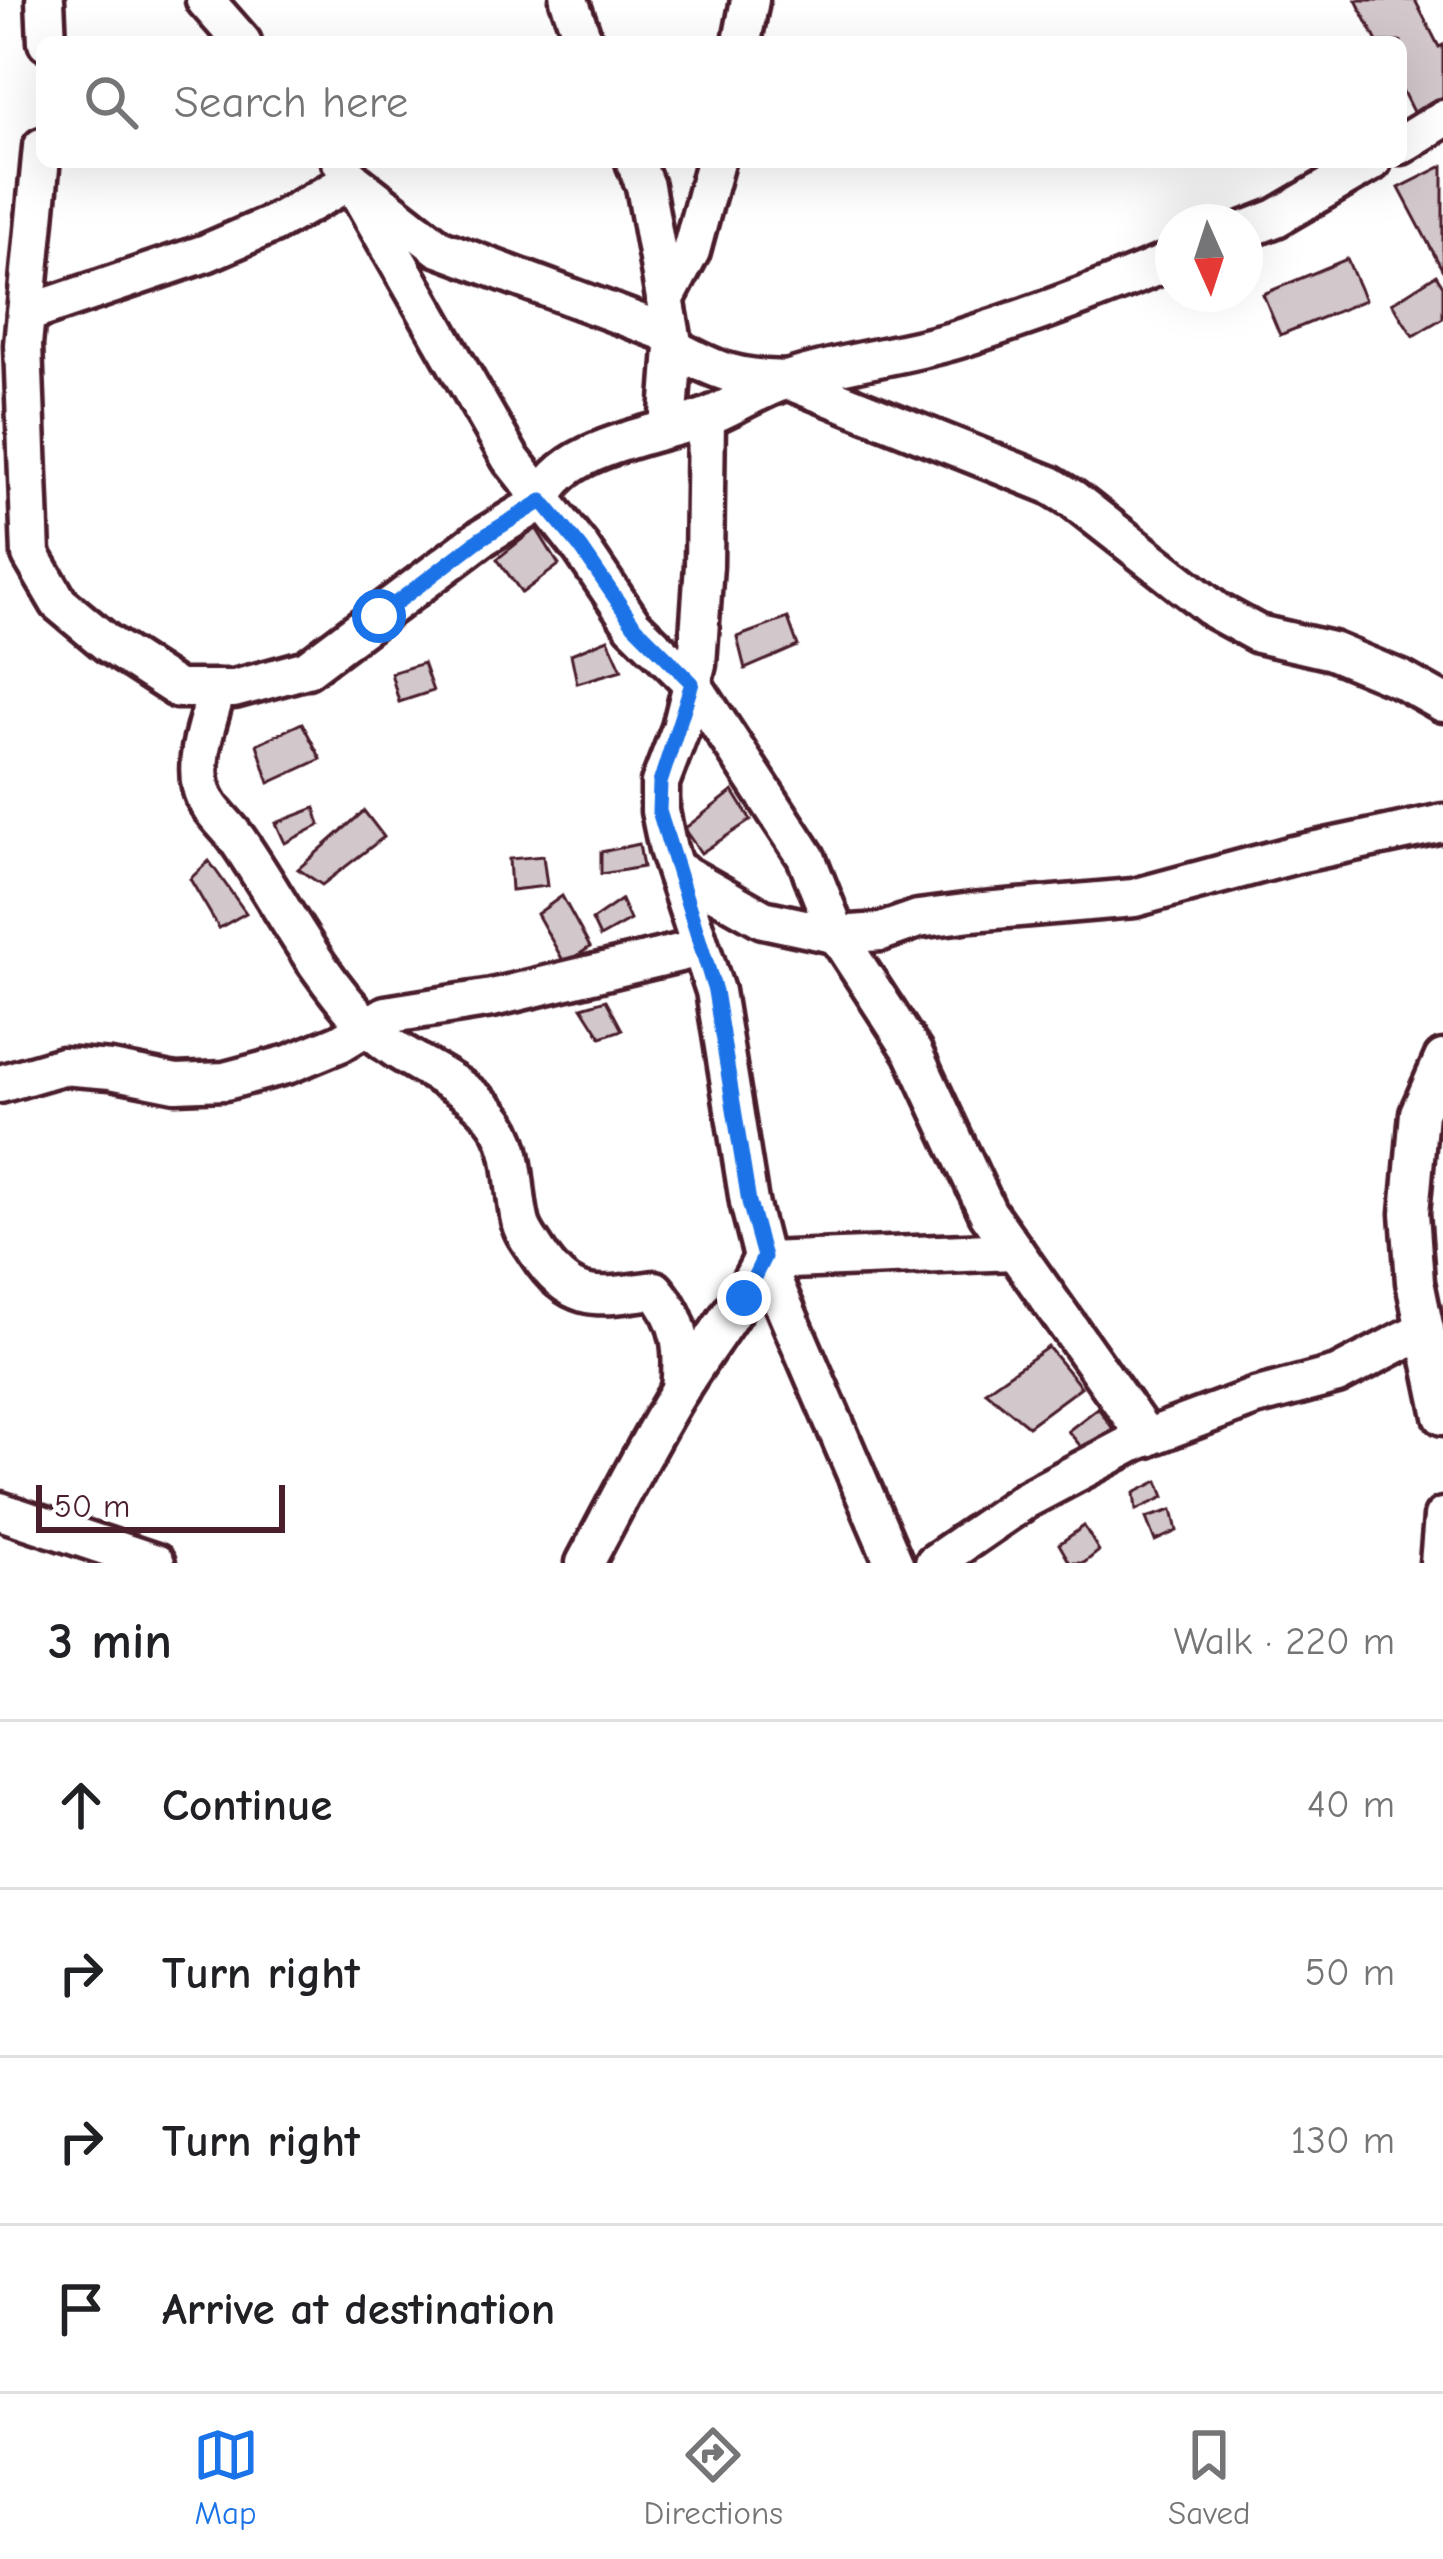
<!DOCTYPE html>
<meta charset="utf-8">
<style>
body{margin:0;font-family:"Comic Neue",sans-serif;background:#f6f6f6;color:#202124}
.compass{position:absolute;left:1155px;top:204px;width:108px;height:108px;border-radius:50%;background:#fff;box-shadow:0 12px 48px #0002;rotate:177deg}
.scale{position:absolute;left:36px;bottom:30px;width:249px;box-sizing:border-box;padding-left:12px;border:6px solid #4a1f2b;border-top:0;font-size:33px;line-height:42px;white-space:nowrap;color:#4a1f2b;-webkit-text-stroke:9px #fff;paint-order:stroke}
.stop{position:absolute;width:36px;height:36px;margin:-27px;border:9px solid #1a73e8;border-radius:50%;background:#fff}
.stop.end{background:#1a73e8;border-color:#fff;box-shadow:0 3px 12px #0008}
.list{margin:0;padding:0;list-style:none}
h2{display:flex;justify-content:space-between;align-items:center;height:156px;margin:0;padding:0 48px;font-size:51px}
h2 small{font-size:39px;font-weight:400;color:#757577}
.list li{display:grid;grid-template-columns:78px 1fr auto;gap:36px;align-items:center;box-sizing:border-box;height:168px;padding:0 48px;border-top:3px solid #e0e0e0}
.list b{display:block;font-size:45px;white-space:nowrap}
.list em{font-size:39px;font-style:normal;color:#757577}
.icon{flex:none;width:66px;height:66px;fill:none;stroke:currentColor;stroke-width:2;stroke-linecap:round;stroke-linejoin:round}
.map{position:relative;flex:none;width:1443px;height:1563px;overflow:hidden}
.search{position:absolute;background:#fff;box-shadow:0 12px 48px #0002;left:36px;right:36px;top:36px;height:132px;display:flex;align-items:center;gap:30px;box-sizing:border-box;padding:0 42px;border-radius:18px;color:#757577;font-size:45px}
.sheet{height:828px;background:#fff}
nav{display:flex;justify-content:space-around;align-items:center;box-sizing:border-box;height:168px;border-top:3px solid #e0e0e0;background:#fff;font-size:33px;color:#757577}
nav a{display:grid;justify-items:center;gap:6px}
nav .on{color:#1a73e8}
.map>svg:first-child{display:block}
.building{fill:#d2c7cb;stroke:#4a1f2b;stroke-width:3}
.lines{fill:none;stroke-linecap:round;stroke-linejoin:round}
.street-casing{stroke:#4a1f2b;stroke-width:45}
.street{stroke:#fff;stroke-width:36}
.route{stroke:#1a73e8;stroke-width:15}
</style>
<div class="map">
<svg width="1443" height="1563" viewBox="0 0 1443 1563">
<rect width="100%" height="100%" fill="#fff"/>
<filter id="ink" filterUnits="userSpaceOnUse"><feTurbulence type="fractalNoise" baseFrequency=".00833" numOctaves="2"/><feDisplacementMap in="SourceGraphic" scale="24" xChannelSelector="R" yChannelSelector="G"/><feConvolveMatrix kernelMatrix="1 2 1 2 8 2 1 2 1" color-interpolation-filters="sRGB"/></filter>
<g filter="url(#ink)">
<!-- building -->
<g class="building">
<polygon points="1356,0 1415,0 1439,47 1443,45 1443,100 1414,114 1401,88 1401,42 1377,42"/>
<polygon points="1443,166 1443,271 1399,188"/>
<polygon points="1347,259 1365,300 1280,335 1263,294"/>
<polygon points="1436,275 1443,286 1443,318 1413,336 1392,303"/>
<polygon points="536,528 559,565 522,593 497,559"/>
<polygon points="788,618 798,646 745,669 737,637"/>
<polygon points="608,639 622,670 577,683 571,654"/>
<polygon points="423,663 433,691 399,702 391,673"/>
<polygon points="302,723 321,759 269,783 257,744"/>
<polygon points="733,791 751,820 701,853 684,829"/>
<polygon points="315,808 320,825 285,843 276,823"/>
<polygon points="364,811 384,837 322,885 298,869"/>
<polygon points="639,844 643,867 601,874 601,852"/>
<polygon points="543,856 547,886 511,890 509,859"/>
<polygon points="209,861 246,913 219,928 190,879"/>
<polygon points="562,896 590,947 565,964 537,914"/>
<polygon points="621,900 630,920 600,937 592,920"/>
<polygon points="606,1000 622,1030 601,1037 582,1007"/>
<polygon points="1048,1347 1081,1387 1028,1426 985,1391"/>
<polygon points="1098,1408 1113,1429 1083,1449 1068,1431"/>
<polygon points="1158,1481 1164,1497 1136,1510 1134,1493"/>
<polygon points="1172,1510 1177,1531 1155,1541 1146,1518"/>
<polygon points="1084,1526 1099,1551 1084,1563 1070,1563 1059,1544"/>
</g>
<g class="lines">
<defs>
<g id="street">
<polyline points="45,0 47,42"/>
<polyline points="205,0 242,42"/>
<polyline points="569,0 584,42"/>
<polyline points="742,42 750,0"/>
<polyline points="1401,145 1443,119"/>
<path d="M42,147L23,345L31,555L59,603L107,643L178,689H234L307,669L480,539L542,501C558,446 661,435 707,417C735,406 761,388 790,379C845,361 904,356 959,339C1032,316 1102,290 1173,260"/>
<polyline points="341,162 510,458 581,548 633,625 692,683 806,857 837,935 913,1052 988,1213 1147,1438"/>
<polyline points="635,162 645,186 674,348 668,428"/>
<polyline points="1245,230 1276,218 1372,162"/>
<polyline points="665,300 691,251 715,162"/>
<polyline points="26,314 206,253 273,224 352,180 439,248 670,334"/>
<path d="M674,348C718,372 737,379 787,380L1050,485L1073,499L1216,611L1258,634L1332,651L1402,680L1443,703"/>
<polyline points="706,418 704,565 697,664 681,728 660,783 660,811 668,849 715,991 749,1202 763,1257 894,1563"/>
<path d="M217,689C209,720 194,755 201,787C206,809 225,822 237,839C280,901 314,972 367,1026C403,1063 460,1077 492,1116C517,1146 512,1185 520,1220C522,1232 531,1242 537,1252C572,1306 599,1297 655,1290C682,1321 684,1350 680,1390"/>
<polyline points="675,869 763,919 837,935 881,932 918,919 972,912 1134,898 1293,855 1443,823"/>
<polyline points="1443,1059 1419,1113 1410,1213 1415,1282 1443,1416"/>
<polyline points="0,1084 62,1066 111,1070 176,1083 225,1081 289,1064 340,1043 386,1015 492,998 700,948"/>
<polyline points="765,1261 1015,1251"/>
<polyline points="0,1511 156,1563"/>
<path d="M585,1563C616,1505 645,1447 679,1391C707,1345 741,1305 763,1257"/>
<polyline points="934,1563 1027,1499 1135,1442 1255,1397 1337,1375 1425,1329"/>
<polyline points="1439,1563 1443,1517"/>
</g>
</defs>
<!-- street casing -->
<use href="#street" class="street-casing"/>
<!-- street -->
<use href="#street" class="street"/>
</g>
</g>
<g class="lines" filter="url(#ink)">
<!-- route -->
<polyline class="route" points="379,616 480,539 542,501 581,548 634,625 692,683 660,783 659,811 715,991 749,1202 764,1257 744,1298"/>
</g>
</svg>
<svg class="compass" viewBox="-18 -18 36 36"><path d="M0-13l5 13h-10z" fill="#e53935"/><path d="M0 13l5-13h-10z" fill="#757577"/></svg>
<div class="scale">50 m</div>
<div class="stop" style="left:379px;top:616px"></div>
<div class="stop end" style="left:744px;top:1298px"></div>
<div class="search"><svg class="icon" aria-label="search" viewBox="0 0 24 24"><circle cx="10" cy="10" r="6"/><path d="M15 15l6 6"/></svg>Search here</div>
</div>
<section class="sheet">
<h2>3 min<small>Walk · 220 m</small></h2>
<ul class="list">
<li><svg class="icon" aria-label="ahead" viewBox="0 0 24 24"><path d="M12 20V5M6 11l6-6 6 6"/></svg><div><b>Continue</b></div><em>40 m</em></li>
<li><svg class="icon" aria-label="right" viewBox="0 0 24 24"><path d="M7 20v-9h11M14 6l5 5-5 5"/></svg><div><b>Turn right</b></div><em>50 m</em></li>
<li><svg class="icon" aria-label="right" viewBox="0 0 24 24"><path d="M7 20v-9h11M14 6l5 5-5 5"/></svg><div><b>Turn right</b></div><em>130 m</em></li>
<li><svg class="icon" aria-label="arrive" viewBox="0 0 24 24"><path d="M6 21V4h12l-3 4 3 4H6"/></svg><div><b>Arrive at destination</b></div></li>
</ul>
</section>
<nav>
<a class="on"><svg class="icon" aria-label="map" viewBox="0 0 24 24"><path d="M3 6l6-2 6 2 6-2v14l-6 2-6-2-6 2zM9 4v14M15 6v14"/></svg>Map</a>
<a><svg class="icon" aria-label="directions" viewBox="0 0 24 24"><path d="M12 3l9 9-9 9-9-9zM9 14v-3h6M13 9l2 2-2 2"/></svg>Directions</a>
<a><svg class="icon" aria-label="saved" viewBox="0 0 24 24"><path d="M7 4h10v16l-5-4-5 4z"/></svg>Saved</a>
</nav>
